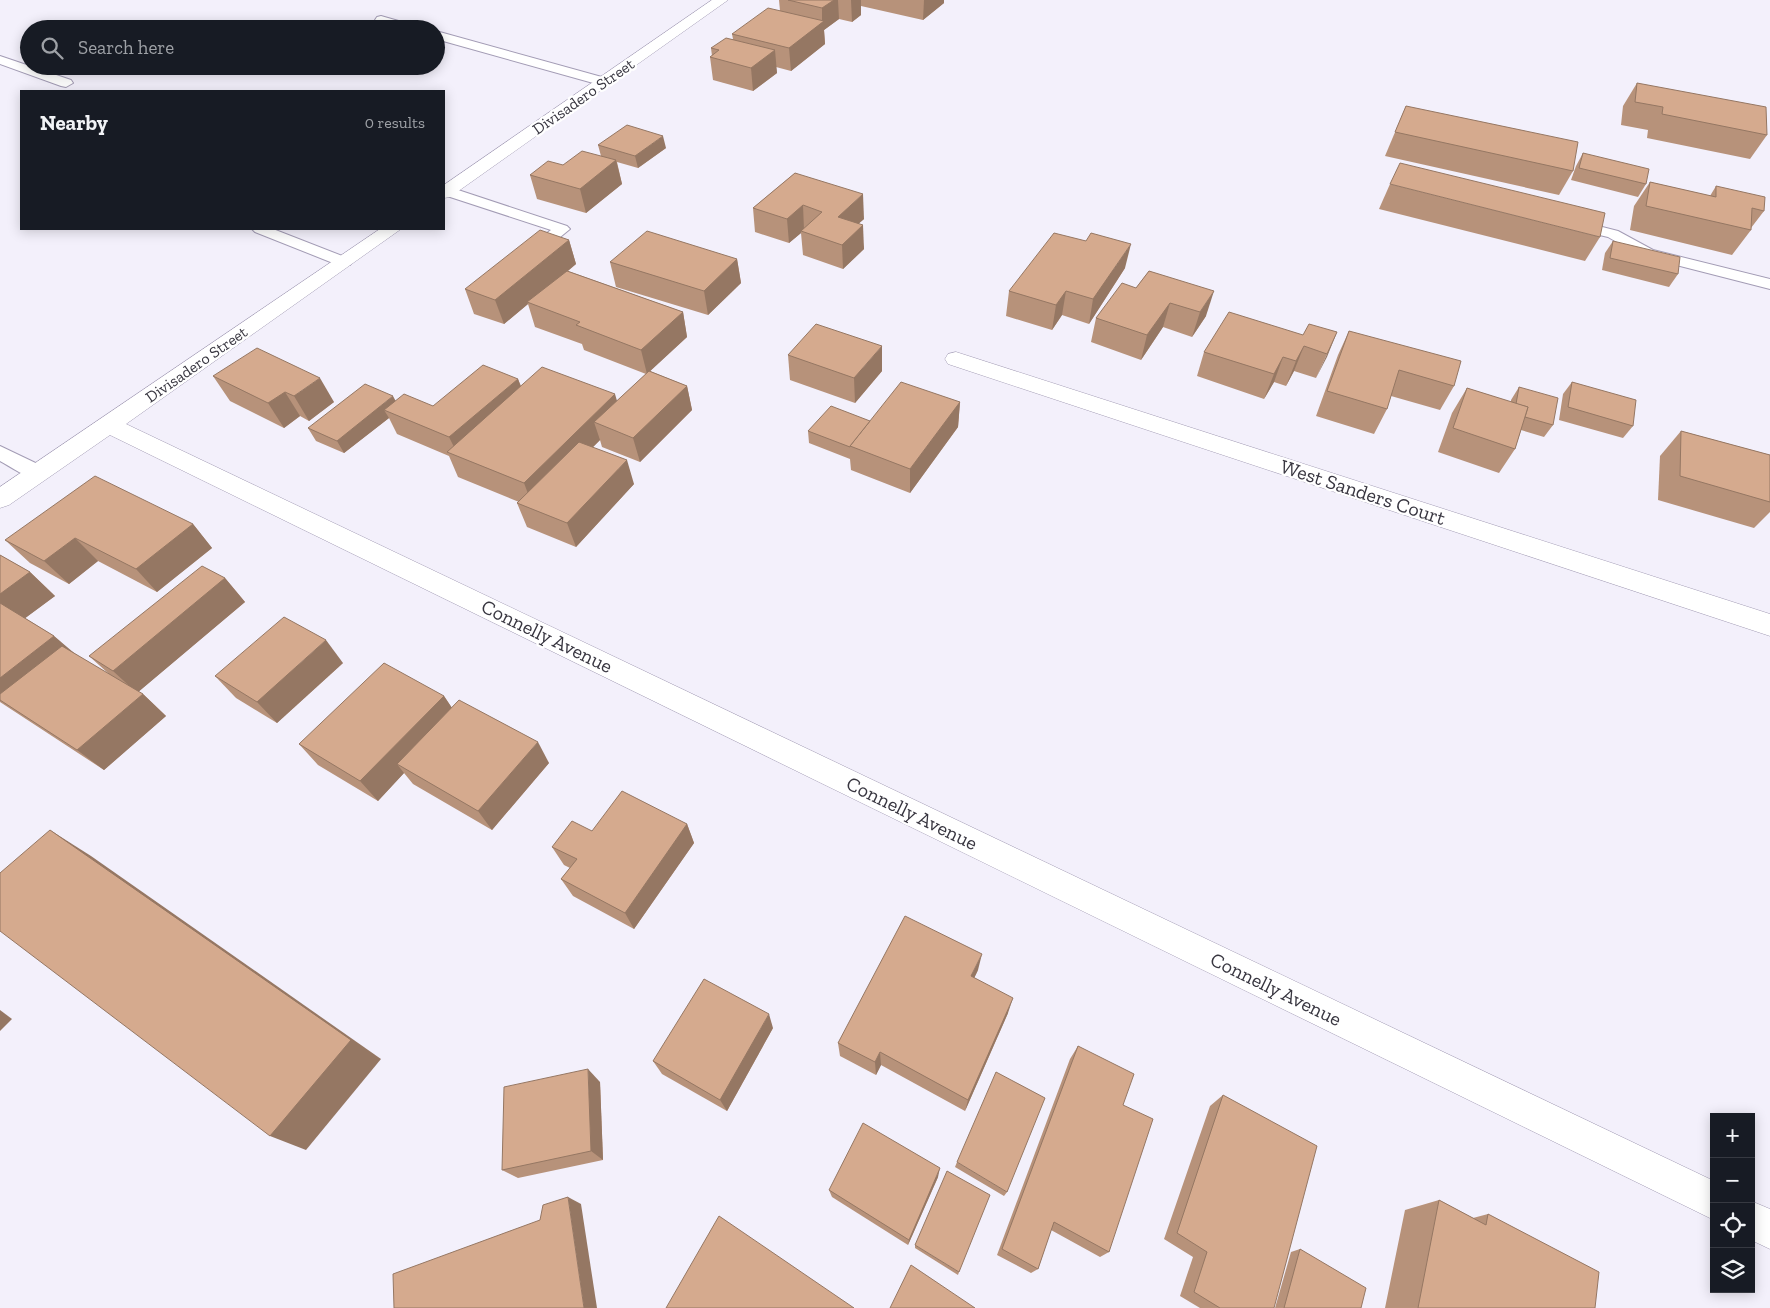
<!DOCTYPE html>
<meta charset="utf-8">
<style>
body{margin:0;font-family:"Zilla Slab",serif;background:#242831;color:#f1f3f6}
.controls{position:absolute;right:15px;bottom:15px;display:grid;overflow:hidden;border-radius:0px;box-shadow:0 2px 12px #0003}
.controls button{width:45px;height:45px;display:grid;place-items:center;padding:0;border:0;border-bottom:1px solid #363941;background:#171b24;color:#f1f3f6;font:25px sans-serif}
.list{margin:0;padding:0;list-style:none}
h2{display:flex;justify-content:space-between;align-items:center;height:65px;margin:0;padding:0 20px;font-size:21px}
h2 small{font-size:16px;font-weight:400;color:#9ea1a6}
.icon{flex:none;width:28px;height:28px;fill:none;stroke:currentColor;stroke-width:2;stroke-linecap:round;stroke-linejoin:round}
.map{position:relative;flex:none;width:1770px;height:1308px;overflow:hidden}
.search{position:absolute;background:#171b24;box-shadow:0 2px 12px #0003;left:20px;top:20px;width:425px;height:55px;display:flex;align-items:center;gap:12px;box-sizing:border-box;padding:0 18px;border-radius:28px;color:#9ea1a6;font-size:19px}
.panel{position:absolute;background:#171b24;box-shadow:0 2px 12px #0003;left:20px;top:90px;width:425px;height:140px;border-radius:0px}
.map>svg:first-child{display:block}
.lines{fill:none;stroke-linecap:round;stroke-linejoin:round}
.service-casing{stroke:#a39cb5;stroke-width:2}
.minor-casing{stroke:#a39cb5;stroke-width:1}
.service{fill:#fff;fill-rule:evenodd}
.minor{fill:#fff;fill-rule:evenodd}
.wall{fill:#b7927a}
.shaded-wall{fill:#957763}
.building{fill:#d5aa8e;stroke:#957763}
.labels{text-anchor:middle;stroke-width:4.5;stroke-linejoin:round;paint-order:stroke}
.far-street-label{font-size:16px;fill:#383640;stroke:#fff}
.street-label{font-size:20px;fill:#383640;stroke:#fff}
</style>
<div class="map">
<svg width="1770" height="1308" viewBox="0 0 1770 1308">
<rect width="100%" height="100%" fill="#f3f0fb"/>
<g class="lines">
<defs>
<g id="service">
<polygon points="381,16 416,26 418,29 398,29 377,23 375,20 377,17"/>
<polygon points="436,31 609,79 611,82 604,86 436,39"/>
<polygon points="0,56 71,80 73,83 66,87 61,86 0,64"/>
<polygon points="444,187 452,188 567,226 570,229 537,256 525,256 523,253 525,250 551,230 444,195"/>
<polygon points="1571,219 1618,231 1653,250 1770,279 1770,289 1641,256 1608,237 1566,227 1563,224"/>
<polygon points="252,229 273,229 350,259 352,262 350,265 338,265 255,232"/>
<path d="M0,446L46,468L49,473L46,478C31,482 13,468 0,461Z"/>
</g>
<g id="minor">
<polygon points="712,0 728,0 450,197 444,198 444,185"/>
<polygon points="380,229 401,229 126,424 1714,1181 1714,1220 110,435 9,505 0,508 0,487"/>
<polygon points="956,352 1770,614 1770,636 948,364 945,359 948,354"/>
<polygon points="1751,1201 1770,1209 1770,1249 1751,1240"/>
</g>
</defs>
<!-- service casing -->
<use href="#service" class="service-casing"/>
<!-- minor casing -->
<use href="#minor" class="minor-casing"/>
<!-- service -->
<use href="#service" class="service"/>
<!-- minor -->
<use href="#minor" class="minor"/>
</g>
<!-- wall -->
<g class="wall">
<polygon points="779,0 944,0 944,3 923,20 861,6 861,15 852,22 839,19 824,30 825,44 791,71 776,67 777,73 753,91 713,80 710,57 712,56 711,48 733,39 732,34 780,11"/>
<polygon points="1637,83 1767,135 1750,159 1647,138 1648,130 1621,125 1623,106"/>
<polygon points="1406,106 1573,171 1559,195 1385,156"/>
<polygon points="598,145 666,148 638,168 617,162 622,184 586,213 537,199 530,175 601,156"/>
<polygon points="1583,153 1646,184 1638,197 1571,180 1576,166"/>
<polygon points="795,173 864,219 859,223 864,249 843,269 803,255 801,233 789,243 755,232 753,208"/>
<polygon points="1650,182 1710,196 1716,186 1764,211 1751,228 1751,230 1732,255 1630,230 1634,206"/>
<polygon points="1390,184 1600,237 1585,261 1379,209"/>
<polygon points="569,240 576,264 568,271 683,312 687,337 650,371 687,386 692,410 640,462 602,447 600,440 593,447 634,484 576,547 527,527 517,503 519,502 458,477 449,456 397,434 389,418 344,453 316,441 308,428 396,401 433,406 518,379 521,386 617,401 646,374 584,350 582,344 535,327 528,304 504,324 474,314 465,289"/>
<polygon points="1613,241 1678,274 1669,287 1602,270 1605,253"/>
<polygon points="737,259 741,283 708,315 616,287 610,262"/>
<polygon points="1125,268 1089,324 1062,315 1052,330 1006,316 1009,291"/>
<polygon points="1149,271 1206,316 1192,337 1163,327 1141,360 1091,342 1096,318 1136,288"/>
<polygon points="1349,331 1454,386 1440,410 1391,396 1387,409 1374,434 1316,416 1338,355"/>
<polygon points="1337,332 1316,378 1294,371 1286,386 1274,382 1264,399 1197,376 1204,352 1303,335"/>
<polygon points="788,355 882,371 855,403 790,380"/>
<polygon points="213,376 334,402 309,421 300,416 284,428 230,401"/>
<polygon points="1572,382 1633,426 1623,438 1559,420 1563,394"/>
<polygon points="1519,387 1553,425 1544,437 1521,430 1515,449 1499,473 1438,452 1452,413 1467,388 1511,402 1511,400"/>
<polygon points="960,402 958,427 910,493 851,470 850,459 809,443 808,431 870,421"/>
<polygon points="1681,431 1770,455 1770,512 1754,528 1658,500 1660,456"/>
<polygon points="193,524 212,548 157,592 98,561 69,584 30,563 5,540"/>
<polygon points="0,555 30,572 55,596 25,618 54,636 73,653 109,674 89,656 225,578 245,602 138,692 143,694 166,716 104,770 0,702"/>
<polygon points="343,663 277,723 236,698 215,676"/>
<polygon points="444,696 452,708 549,763 492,830 413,784 404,773 378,801 318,765 299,744"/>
<polygon points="687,824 694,843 634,929 573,896 561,879 570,868 564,865 552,847 592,831"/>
<polygon points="978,970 974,978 1008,1013 965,1111 881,1065 876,1075 840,1056 838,1043"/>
<polygon points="773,1028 727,1111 662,1074 653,1061"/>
<polygon points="1078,1046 1123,1105 1109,1252 1100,1257 1051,1230 1038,1269 1031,1273 997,1255 1070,1059"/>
<polygon points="600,1082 603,1160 518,1178 502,1170"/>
<polygon points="1223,1095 1274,1308 1200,1308 1180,1296 1193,1257 1164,1239 1210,1106"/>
<polygon points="957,1162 1007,1192 1004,1196 955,1167"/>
<polygon points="938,1177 908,1245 832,1197 829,1190"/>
<polygon points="1439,1200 1473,1218 1488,1214 1595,1308 1385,1308 1405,1210"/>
<polygon points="915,1245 959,1272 958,1275 915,1248"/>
<polygon points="1300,1249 1361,1308 1275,1308 1291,1252"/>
</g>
<!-- shaded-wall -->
<g class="shaded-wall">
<polygon points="834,0 838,0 839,19 824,30 825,44 791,71 789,48 822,22 822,8"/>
<polygon points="851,0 861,0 861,15 852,22"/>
<polygon points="924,0 944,0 944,3 923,20"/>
<polygon points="775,50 777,73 753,91 751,68"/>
<polygon points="663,136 666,148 638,168 635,156"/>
<polygon points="616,160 622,184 586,213 580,189"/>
<polygon points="863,194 864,219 839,241 838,217"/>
<polygon points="803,205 804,230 801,231 801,233 789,243 787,219"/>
<polygon points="863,225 864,249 843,269 842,245"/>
<polygon points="569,240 576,264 529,303 527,302 528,304 504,324 495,300"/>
<polygon points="1131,244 1125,268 1089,324 1093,299"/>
<polygon points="737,259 741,283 708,315 704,291"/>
<polygon points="1066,291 1062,315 1052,330 1056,305"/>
<polygon points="1214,291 1206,316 1192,337 1200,312"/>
<polygon points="1170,303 1163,327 1141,360 1147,335"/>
<polygon points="683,312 687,337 647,374 641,350"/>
<polygon points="1337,332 1327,357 1316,378 1327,354"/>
<polygon points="882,346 882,371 855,403 854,378"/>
<polygon points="1304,346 1294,371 1286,386 1296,361"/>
<polygon points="1283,357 1274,382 1264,399 1274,374"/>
<polygon points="320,378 334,402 309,421 294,396"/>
<polygon points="518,379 527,404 459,457 449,437"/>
<polygon points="687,386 692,410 640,462 633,438"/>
<polygon points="285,392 300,416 284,428 268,403"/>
<polygon points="615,394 622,418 594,422 600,440 533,507 524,483"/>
<polygon points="393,396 400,409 384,410 389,418 344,453 337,441"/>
<polygon points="960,402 958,427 910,493 910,469"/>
<polygon points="627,460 634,484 576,547 567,523"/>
<polygon points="193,524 212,548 157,592 136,569"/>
<polygon points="75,538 98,561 69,584 44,561"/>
<polygon points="30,572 55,596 20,622 0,605 0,594"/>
<polygon points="225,578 245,602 137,693 113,671"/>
<polygon points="54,636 80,658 0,700 0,678"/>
<polygon points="326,640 343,663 277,723 257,702"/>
<polygon points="143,694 166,716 104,770 77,750"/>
<polygon points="444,696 458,717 397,764 404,773 378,801 360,781"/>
<polygon points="538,742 549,763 492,830 478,811"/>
<polygon points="687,824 694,843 634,929 625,913"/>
<polygon points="50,830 91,856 381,1059 306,1150 270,1136"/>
<polygon points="982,954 978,970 968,991 971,976"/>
<polygon points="1013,998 1008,1013 965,1111 968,1100"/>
<polygon points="0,1010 12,1019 0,1031"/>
<polygon points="769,1014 773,1028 727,1111 720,1100"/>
<polygon points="880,1052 881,1065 876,1075 875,1062"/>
<polygon points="588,1069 600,1082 603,1160 591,1151"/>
<polygon points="940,1168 938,1177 908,1245 909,1240"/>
<polygon points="568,1197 581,1204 597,1308 584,1308"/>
</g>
<!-- building -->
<g class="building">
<polygon points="788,0 834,0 822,8"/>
<polygon points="768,8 824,21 789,48 732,34"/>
<polygon points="726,38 775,50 751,68 710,57 719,50 711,48"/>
<polygon points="1637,83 1766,107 1767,135 1662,114 1663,107 1635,102"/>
<polygon points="1406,106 1578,142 1573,171 1395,132"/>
<polygon points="627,125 663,136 635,156 598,145"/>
<polygon points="582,151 616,160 580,189 530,175 548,161 563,165"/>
<polygon points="1583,153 1649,169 1646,184 1579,168"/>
<polygon points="1400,163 1605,213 1600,237 1390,184"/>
<polygon points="795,173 863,194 838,217 863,225 842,245 801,231 822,212 803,205 787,219 753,208"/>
<polygon points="1650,182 1716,197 1716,186 1765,197 1764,211 1752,208 1751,230 1646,206"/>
<polygon points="540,230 569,240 495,300 465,289"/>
<polygon points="647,231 737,259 704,291 610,262"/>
<polygon points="1054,233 1086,241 1091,233 1131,244 1093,299 1066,291 1056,305 1009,291"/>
<polygon points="1613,241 1680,257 1678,274 1610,258"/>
<polygon points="567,271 683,312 641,350 576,325 580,322 527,302"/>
<polygon points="1149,271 1214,291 1200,312 1170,303 1147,335 1096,318 1122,283 1136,288"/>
<polygon points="1229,312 1303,335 1309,324 1337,332 1327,354 1304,346 1296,361 1283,357 1274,374 1204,352"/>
<polygon points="816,324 882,346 854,378 788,355"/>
<polygon points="1349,331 1461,361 1454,386 1399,370 1387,409 1327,391"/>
<polygon points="257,348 320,378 294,396 285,392 268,403 213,376"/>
<polygon points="483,365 518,379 449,437 384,410 404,394 433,406"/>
<polygon points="542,367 615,394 524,483 447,452"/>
<polygon points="649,371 687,386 633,438 594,422"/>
<polygon points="901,382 960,402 910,469 850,446"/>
<polygon points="1572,382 1636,400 1633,426 1568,407"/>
<polygon points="365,384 393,396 337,441 308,428"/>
<polygon points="1519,387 1558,398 1553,425 1525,417 1528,407 1516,404"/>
<polygon points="1467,388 1528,407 1515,449 1453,428"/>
<polygon points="831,406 870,421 850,446 850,447 808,431"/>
<polygon points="1681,431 1770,455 1770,502 1680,476"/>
<polygon points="579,442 627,460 567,523 517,503"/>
<polygon points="95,476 193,524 136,569 75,538 44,561 5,540"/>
<polygon points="0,555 30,572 0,594"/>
<polygon points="202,566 225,578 113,671 89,656"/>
<polygon points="0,603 54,636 0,678"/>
<polygon points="284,617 326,640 257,702 215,676"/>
<polygon points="62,646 143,694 77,750 0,700 0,694"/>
<polygon points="384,663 444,696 360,781 299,744"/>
<polygon points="459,700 538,742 478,811 397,764"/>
<polygon points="622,791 687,824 625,913 561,879 577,859 552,847 572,821 592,831"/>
<polygon points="50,830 351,1040 270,1136 0,931 0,873"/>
<polygon points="905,916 982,954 971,976 1013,998 968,1100 880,1052 875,1062 838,1043"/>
<polygon points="704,979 769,1014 720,1100 653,1061"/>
<polygon points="1078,1046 1134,1074 1123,1105 1153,1119 1109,1252 1054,1222 1038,1269 1002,1249"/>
<polygon points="588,1069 591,1151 502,1170 504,1087"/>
<polygon points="996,1072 1045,1098 1007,1192 957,1162"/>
<polygon points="1223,1095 1317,1146 1274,1308 1220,1308 1194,1292 1207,1252 1177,1233"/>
<polygon points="863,1123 940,1168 909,1240 829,1190"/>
<polygon points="947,1171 990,1195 959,1272 915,1245"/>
<polygon points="568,1197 584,1308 394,1308 393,1274 540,1220 543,1205"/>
<polygon points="1439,1200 1486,1225 1488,1214 1599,1272 1595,1308 1418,1308"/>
<polygon points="719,1216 854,1308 666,1308"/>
<polygon points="1300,1249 1366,1288 1361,1308 1284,1308"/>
<polygon points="911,1265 975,1308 890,1308"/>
</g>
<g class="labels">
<!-- far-street labels -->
<g class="far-street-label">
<text transform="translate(583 96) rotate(-35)" y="6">Divisadero Street</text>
<text transform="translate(196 364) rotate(-35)" y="6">Divisadero Street</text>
</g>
<!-- street labels -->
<g class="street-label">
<text transform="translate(1363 492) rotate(18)" y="7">West Sanders Court</text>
<text transform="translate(547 636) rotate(26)" y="7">Connelly Avenue</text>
<text transform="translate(912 813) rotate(26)" y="7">Connelly Avenue</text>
<text transform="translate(1276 989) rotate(26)" y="7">Connelly Avenue</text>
</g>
</g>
</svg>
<div class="controls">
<button>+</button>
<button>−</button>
<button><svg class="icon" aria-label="locate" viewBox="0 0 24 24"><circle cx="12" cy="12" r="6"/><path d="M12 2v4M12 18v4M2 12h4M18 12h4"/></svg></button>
<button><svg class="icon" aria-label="layers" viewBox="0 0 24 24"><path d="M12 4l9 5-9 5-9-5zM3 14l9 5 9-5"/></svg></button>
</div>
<div class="search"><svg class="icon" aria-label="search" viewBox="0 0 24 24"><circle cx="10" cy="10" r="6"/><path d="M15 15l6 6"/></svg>Search here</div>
<section class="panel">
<h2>Nearby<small>0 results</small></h2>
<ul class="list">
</ul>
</section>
</div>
